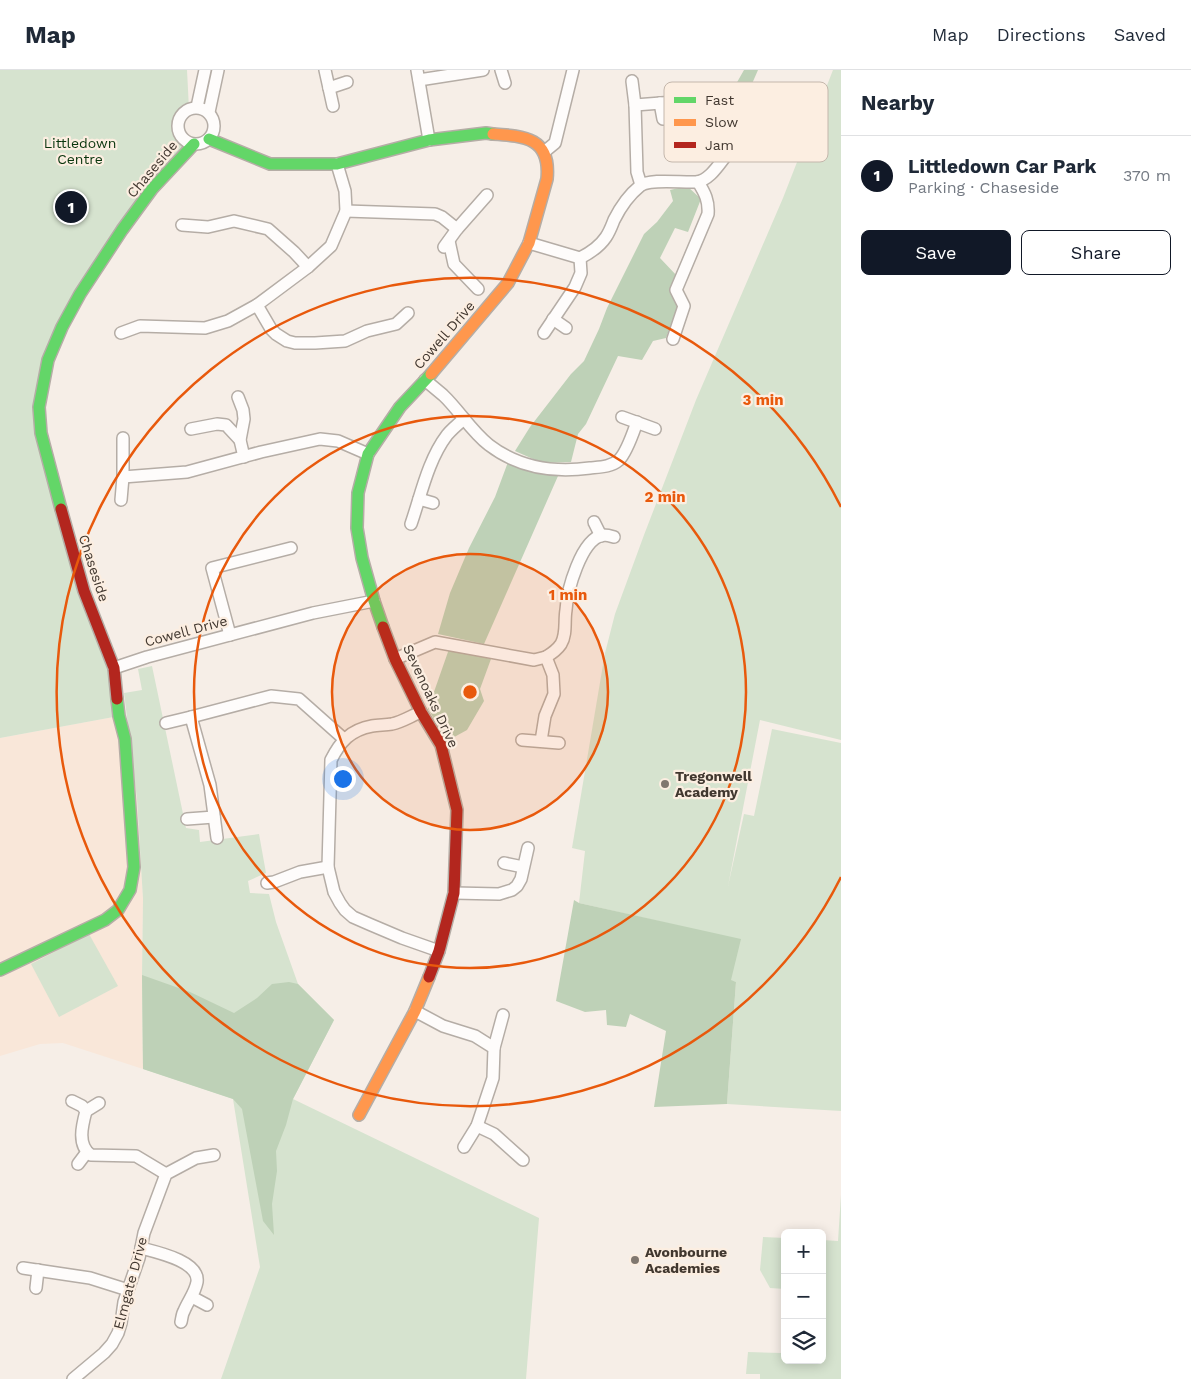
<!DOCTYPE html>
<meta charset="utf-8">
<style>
body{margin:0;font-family:"Work Sans",sans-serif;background:#f6f6f7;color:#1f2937}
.controls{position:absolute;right:15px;bottom:15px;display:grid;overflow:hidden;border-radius:8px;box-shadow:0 2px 12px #0003}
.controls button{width:45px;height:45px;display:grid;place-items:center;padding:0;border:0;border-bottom:1px solid #e0e1e3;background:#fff;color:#1f2937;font:25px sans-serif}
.you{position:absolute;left:342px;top:708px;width:18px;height:18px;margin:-12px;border:4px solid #fff;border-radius:50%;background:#1a73e8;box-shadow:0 0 0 8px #1a73e833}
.badge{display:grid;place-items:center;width:32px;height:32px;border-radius:50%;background:#111827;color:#fff;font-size:16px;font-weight:700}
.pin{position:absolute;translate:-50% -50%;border:2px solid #fff;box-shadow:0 1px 5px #0006}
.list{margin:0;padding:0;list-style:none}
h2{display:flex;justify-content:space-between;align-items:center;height:65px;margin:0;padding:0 20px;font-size:21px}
h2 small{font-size:16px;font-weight:400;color:#747a83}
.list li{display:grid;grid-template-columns:32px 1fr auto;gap:15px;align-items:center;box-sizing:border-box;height:80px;padding:0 20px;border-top:1px solid #e0e1e3}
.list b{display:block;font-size:19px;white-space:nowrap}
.list p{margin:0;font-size:16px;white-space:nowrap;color:#747a83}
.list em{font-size:16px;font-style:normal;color:#747a83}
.actions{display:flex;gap:10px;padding:15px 20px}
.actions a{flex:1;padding:11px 0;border:1px solid #111827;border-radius:8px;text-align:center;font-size:18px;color:#111827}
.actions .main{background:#111827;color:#fff}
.icon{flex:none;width:28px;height:28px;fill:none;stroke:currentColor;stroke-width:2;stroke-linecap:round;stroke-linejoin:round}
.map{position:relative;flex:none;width:841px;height:1309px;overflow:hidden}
header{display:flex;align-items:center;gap:30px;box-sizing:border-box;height:70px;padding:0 25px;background:#fff;border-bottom:1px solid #e0e1e3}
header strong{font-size:24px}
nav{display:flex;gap:28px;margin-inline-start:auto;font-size:18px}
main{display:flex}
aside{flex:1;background:#fff}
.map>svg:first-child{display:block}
.built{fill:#f9e7d9}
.green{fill:#d6e3cf}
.forest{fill:#bed1b7}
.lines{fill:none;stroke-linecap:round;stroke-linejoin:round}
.street-casing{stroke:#b5ada6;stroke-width:14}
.fast-casing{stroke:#b5ada6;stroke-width:14}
.slow-casing{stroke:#b5ada6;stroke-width:14}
.jam-casing{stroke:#b5ada6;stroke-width:14}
.street{stroke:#fefcfb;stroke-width:11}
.fast{stroke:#63d668;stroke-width:11}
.slow{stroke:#ff974d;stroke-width:11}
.jam{stroke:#b3261e;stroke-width:11}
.ring{fill:none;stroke:#e8590c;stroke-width:2.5}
.poi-dot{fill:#80776f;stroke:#fceee1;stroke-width:2}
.labels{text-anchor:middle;stroke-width:4.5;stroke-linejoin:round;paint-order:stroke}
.park-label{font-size:14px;fill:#08350c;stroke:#fceee1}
.street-label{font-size:14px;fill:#41372f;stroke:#fceee1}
.poi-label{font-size:14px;font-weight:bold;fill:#41372f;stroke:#fceee1;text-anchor:start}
.key{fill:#fceee1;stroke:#c4b7ac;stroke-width:1}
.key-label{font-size:14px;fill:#41372f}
.centre{fill:#e8590c;stroke:#fceee1;stroke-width:2.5}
.ring-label{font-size:15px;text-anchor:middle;font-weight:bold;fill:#e8590c;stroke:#fceee1;stroke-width:4.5;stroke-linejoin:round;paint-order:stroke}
</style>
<header>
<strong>Map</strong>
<nav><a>Map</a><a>Directions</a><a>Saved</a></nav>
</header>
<main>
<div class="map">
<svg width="841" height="1309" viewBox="0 0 841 1309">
<rect width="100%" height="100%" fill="#f6eee7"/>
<!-- built -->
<polygon class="built" points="119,646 136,712 143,829 142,905 143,999 63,973 40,974 0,986 0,668"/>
<!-- green -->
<g class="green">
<path d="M0,0H187L189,39C175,47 174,64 189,73L73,228L35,336L114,598L119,646L0,668Z"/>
<polygon points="833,0 841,0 841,670 760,650 728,816 744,744 754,746 772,659 841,673 841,1041 727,1034 736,912 731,911 719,865 579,833 585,781 572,778 605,583 615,544 644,465 696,330 783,128"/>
<polygon points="152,596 186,758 199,760 200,772 259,764 266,803 248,811 250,823 269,824 276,852 298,914 334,950 293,1029 539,1148 526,1309 221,1309 260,1197 233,1029 143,999 142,905 143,829 137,729 124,623 142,620 138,599"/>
<polygon points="89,864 118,916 59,947 31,894"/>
<polygon points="841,1125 841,1309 760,1309 760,1304 746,1304 748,1282 782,1283 785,1244 785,1290 822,1290 822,1170 838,1171"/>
<polygon points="763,1167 785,1168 785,1219 770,1218 760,1200"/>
</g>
<!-- forest -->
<g class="forest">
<polygon points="744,0 758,0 751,16 753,24 747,40 753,48 743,61 722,78 702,83 715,51"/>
<polygon points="687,116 701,129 688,162 675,158 660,188 677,206 672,225 678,235 666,268 653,271 642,290 618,286 586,354 578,364 571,392 542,393 515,381 530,357 571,304 584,291 599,259 607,238 644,164 657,152 673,131 670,120"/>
<polygon points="508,392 558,406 484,574 438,564 450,523 469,478 495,427"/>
<polygon points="449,579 491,589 480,619 484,631 467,660 447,671 428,639"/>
<polygon points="574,830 579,833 741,869 731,910 736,912 727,1034 654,1037 666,961 630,944 626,957 607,955 606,940 585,942 556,931"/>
<polygon points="142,905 190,922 234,943 257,928 272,914 289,912 298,914 334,950 293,1029 286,1055 276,1081 277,1101 272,1134 274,1165 263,1151 242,1039 233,1029 143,999"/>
</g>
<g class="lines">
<defs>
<g id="street">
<polyline points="325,0 333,36"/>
<polyline points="417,0 429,70"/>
<polyline points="501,0 505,13"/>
<polyline points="419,10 483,0"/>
<polyline points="632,11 635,35 637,102 641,115"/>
<polyline points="329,18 347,12"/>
<polyline points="660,33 663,49"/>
<polyline points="635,35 674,32"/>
<polyline points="197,37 205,0"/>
<circle cx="196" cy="56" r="18"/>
<polyline points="752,39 768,45"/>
<polyline points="209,42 218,0"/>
<polyline points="754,66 778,83"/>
<polyline points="544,82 555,73 573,0"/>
<polyline points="346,141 435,144 442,147 457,159"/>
<polyline points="182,155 208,157 234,151 268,159 294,182 308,197"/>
<polyline points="449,171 454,194 478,219"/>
<path d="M529,173L580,188C590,183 600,176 606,167C610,161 612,155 614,150C620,138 630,124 640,116C650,108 682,113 696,112C714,110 724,83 737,74C744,69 753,67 759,60C768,51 771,37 775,26"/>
<polyline points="444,177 457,159 487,125"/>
<polyline points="257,235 271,259 276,264 287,271 295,273 315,273 345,271 367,261 396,254 408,243"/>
<polyline points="553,249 566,258"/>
<polyline points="121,263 140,256 205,258 228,251 257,235 308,197 331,176 346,141 345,121 337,94"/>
<polyline points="544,263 575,217 581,203 580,188"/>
<path d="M673,269L684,236L676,220L708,144C709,131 705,123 698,112"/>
<path d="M425,310C431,315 437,320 443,325C459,340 471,361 489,375C519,398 554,403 590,398C600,397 611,397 619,390C627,382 633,363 637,352"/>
<polyline points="238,327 243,340 244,349 240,370 244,387"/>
<polyline points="622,347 655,359"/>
<polyline points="191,359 217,354 226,355 240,370"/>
<polyline points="123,407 187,402 261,382 320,369 338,371 368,384"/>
<polyline points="419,429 433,433"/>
<polyline points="121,430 123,407 123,368"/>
<polyline points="594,452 601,466"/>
<path d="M411,454C421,425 428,390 447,365C452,359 458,354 464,349"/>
<polyline points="230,565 212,498 291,478"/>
<polyline points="395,589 435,572 534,590 546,587"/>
<polyline points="114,598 147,587 313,543 374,531"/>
<path d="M421,642C411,646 402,652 392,654C385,655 378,655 372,656C350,660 340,672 331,690L328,797L334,822L340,833L345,840L353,847L369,854L402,868L439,881"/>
<polyline points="166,653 191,647"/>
<polyline points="522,670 559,673"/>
<path d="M541,671L545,646L554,624L553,605L546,587C551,584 557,580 561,574C567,564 564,551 566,540C567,521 581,469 603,465C606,465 611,466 614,467"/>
<polyline points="187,749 214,747"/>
<polyline points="217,768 210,715 191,647 271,626 299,629 344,669"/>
<polyline points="504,793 523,797"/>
<polyline points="267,813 274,812 300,802 328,797"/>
<polyline points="454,823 499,824 512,820 517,816 521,809 528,778"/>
<polyline points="415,941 443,956 475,966 494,978 493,1008 477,1056 464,1077"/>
<polyline points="494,978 503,945"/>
<path d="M72,1031L82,1036L86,1041C82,1056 77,1075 91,1085L136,1086L166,1104"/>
<polyline points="86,1041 99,1033"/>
<polyline points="477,1056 494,1064 523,1090"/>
<polyline points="78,1094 87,1082"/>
<path d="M141,1178C156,1182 200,1191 197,1212C195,1223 188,1231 184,1241C182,1244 182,1248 181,1252"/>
<polyline points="23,1198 90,1208 128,1220"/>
<polyline points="36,1218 38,1200"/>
<polyline points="192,1227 207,1235"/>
<polyline points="73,1309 104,1283 112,1274 118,1263 121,1253 124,1232 128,1220 139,1188 144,1163 166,1104 196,1088 214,1085"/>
</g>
<g id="fast">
<polyline points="209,69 270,94 337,94 429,70 486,63 493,64"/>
<polyline points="61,439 41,363 39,337 48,290 62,257 80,224 122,160 152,119 194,74"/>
<polyline points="383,557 374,531 362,488 357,458 358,423 368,384 400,337 431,304"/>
<polyline points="0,900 105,850 118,840 130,820 134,797 125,669 119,646 117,629"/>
</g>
<g id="slow">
<path d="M431,304L508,213L529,173L547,109C551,68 525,66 493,64"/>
<polyline points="359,1045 415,941 429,907"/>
</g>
<g id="jam">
<polyline points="61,439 84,521 114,598 117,629"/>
<polyline points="383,557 395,589 421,642 441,675 457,740 454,823 439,881 429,907"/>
</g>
</defs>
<!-- street casing -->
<use href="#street" class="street-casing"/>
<!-- fast casing -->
<use href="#fast" class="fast-casing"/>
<!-- slow casing -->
<use href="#slow" class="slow-casing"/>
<!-- jam casing -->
<use href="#jam" class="jam-casing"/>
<!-- street -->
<use href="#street" class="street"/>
<!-- fast -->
<use href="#fast" class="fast"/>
<!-- slow -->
<use href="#slow" class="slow"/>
<!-- jam -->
<use href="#jam" class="jam"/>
</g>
<!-- distance rings -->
<circle cx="470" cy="622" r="138" fill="#e8590c" fill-opacity=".12"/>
<g class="ring">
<circle cx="470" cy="622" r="138"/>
<circle cx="470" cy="622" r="276"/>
<path d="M841 807A414 414 0 1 1 841 437"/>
</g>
<!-- markers -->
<g class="poi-dot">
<circle cx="665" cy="714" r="5"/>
<circle cx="635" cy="1190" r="5"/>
</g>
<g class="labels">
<!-- park labels -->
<g class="park-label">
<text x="80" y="78">Littledown<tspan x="80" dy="16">Centre</tspan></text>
</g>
<!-- street labels -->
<g class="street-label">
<text transform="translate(152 99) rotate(-50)" y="5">Chaseside</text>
<text transform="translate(444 265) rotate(-49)" y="5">Cowell Drive</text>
<text transform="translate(94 498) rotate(72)" y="5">Chaseside</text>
<text transform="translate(186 561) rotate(-15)" y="5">Cowell Drive</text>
<text transform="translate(431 626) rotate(65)" y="5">Sevenoaks Drive</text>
<text transform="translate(130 1213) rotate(-75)" y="5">Elmgate Drive</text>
</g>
<!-- poi labels -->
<g class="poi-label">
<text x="675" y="711">Tregonwell<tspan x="675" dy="16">Academy</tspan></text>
<text x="645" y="1187">Avonbourne<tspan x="645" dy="16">Academies</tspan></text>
</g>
</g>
<!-- legend -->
<rect x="664" y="12" width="164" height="80" rx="8" class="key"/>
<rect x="674" y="27" width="22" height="6" fill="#63d668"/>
<rect x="674" y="49" width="22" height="7" fill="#ff974d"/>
<rect x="674" y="72" width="22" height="6" fill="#b3261e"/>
<g class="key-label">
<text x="705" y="35">Fast</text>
<text x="705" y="57">Slow</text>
<text x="705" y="80">Jam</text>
</g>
<circle cx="470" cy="622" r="8" class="centre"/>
<g class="ring-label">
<text x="763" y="335">3 min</text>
<text x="665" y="432">2 min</text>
<text x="568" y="530">1 min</text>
</g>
</svg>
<div class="controls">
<button>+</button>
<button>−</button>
<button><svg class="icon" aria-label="layers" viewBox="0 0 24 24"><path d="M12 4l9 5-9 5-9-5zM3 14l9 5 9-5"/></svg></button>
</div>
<div class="you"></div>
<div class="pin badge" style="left:71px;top:137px">1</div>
</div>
<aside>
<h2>Nearby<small></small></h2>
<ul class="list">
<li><span class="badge">1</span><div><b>Littledown Car Park</b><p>Parking · Chaseside</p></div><em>370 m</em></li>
</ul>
<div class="actions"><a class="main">Save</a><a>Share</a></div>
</aside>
</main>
